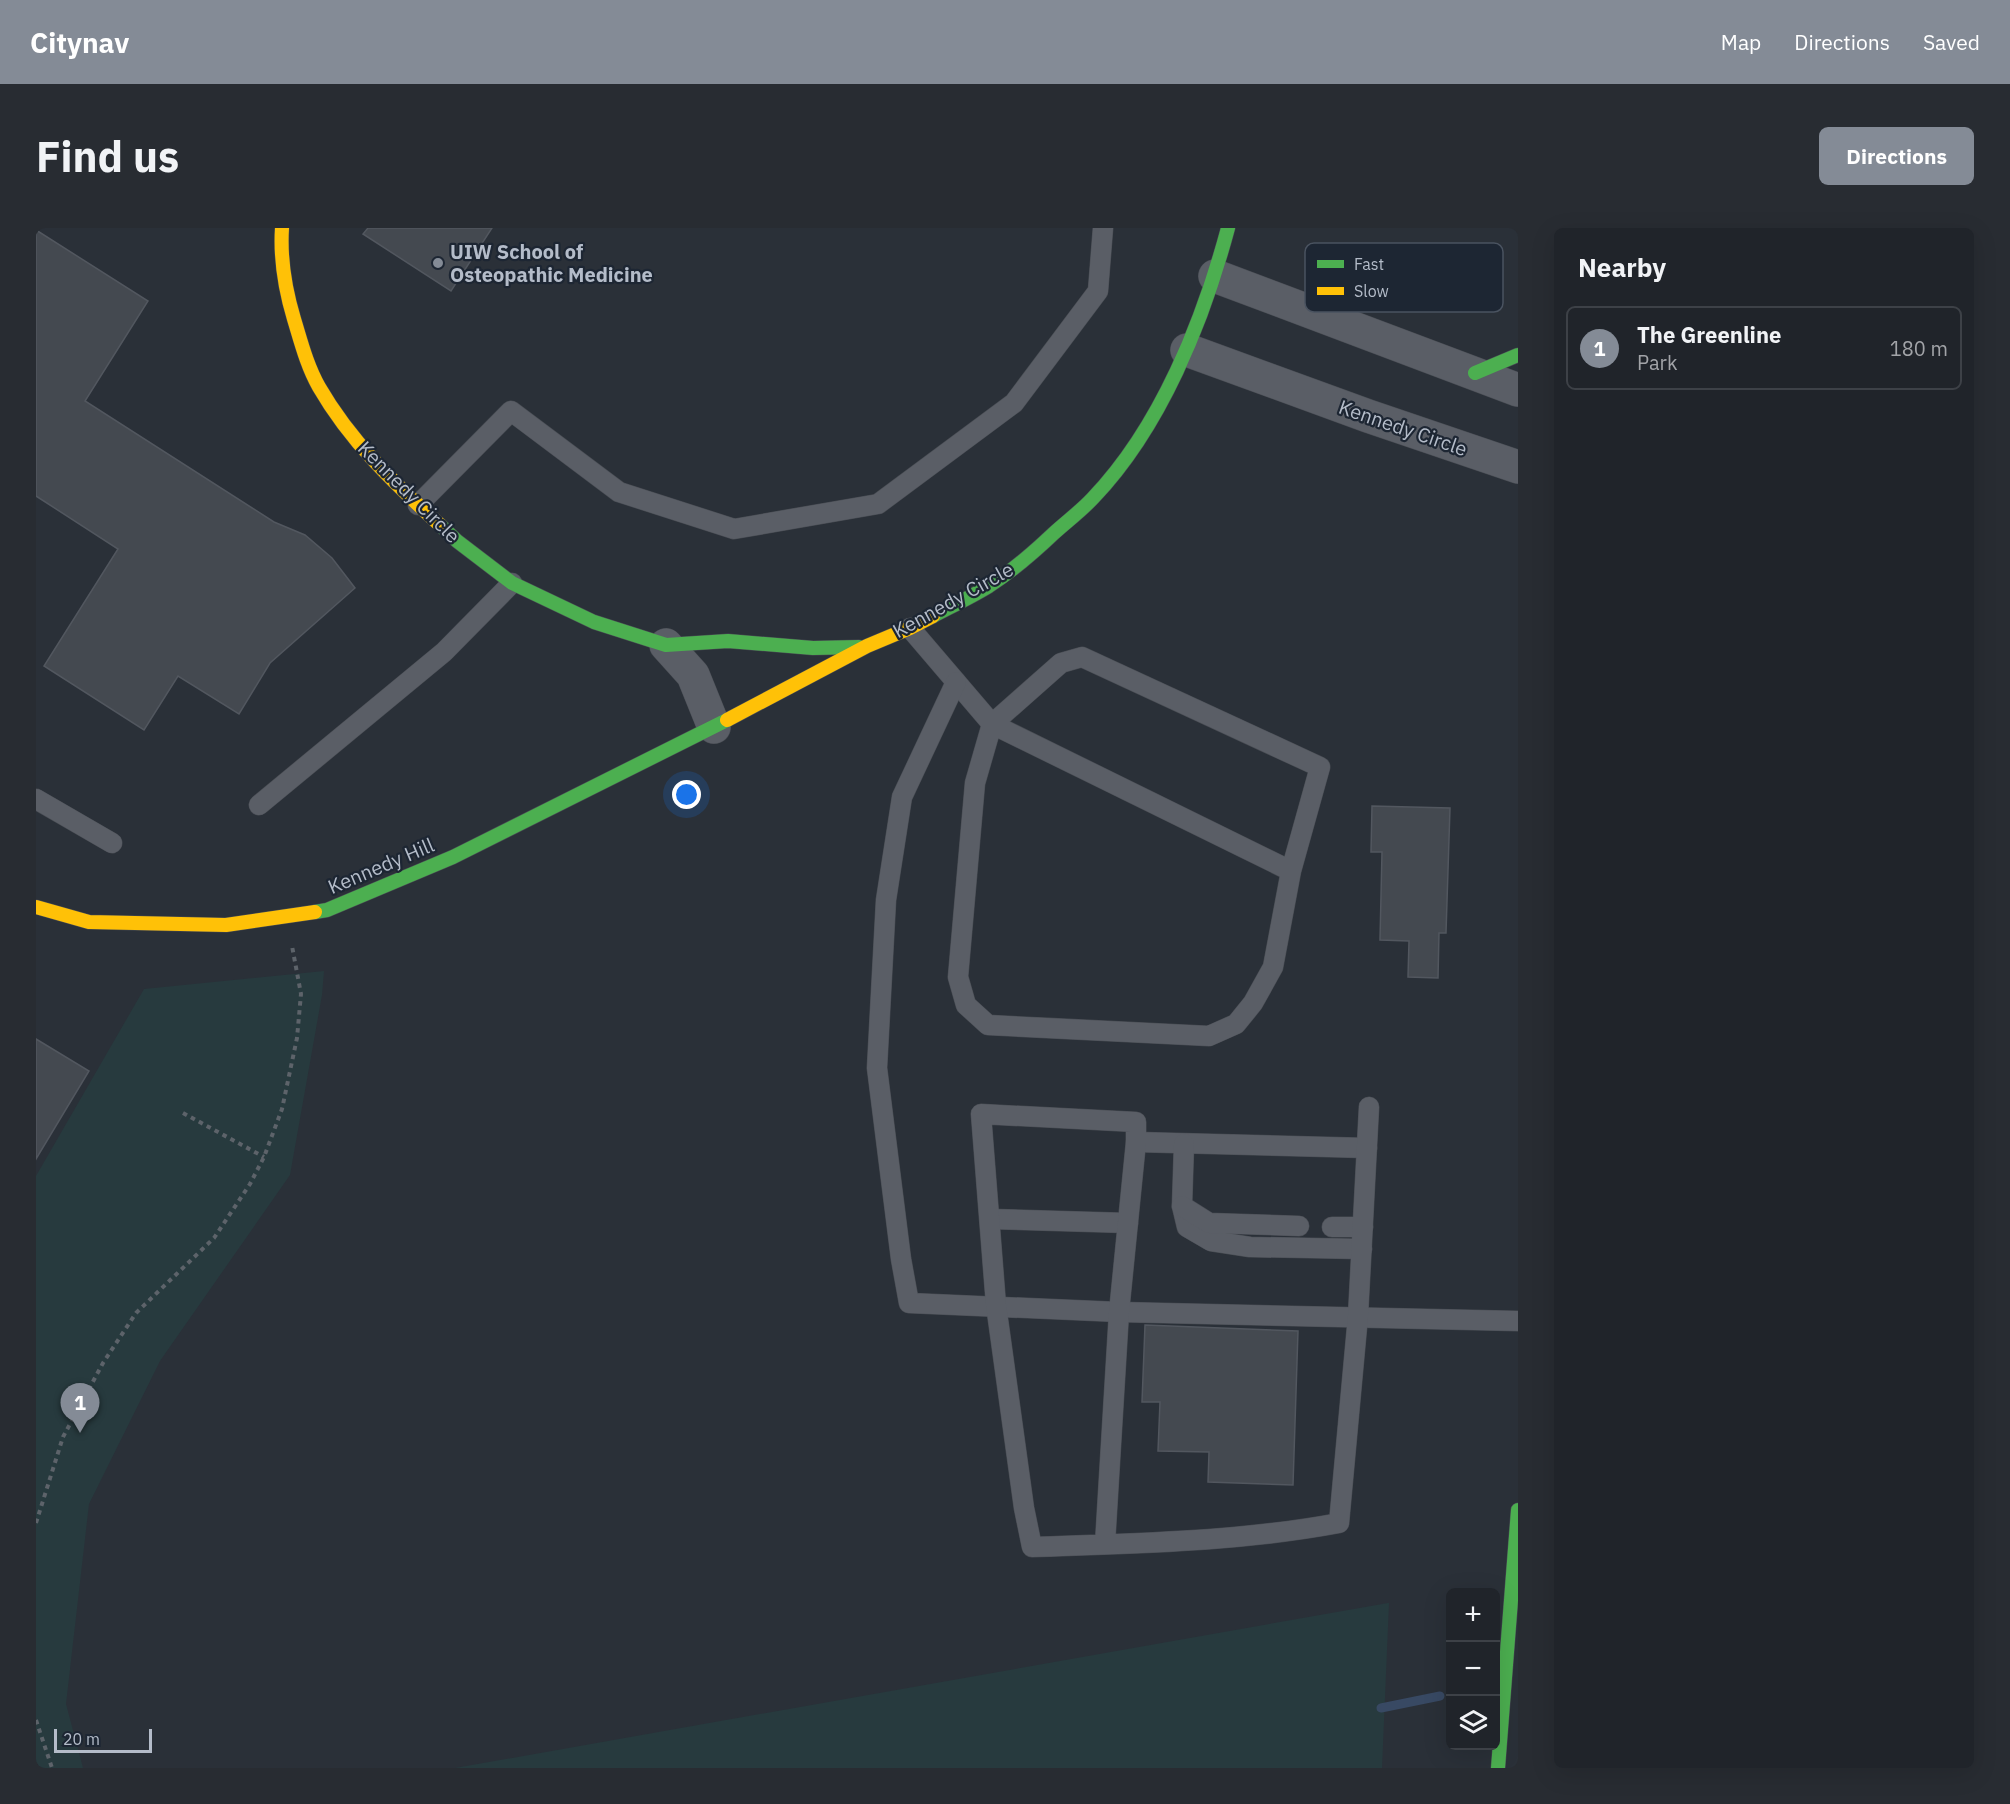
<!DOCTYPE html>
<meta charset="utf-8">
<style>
body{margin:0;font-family:"IBM Plex Sans",sans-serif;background:#282c32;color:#f1f3f6}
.controls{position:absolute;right:18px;bottom:18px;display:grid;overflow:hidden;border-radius:9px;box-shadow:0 6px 24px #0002}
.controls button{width:54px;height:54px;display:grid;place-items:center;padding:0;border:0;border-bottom:2px solid #3d4147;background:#20242a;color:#f1f3f6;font:30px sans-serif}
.scale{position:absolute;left:18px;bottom:15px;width:98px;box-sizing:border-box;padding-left:6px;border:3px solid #b4bcc9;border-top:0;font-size:16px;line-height:21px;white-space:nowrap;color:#b4bcc9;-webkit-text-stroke:4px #1d2633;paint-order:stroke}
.you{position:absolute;left:651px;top:567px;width:21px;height:21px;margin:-15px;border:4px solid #fff;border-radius:50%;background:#1a73e8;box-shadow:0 0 0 9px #1a73e833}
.badge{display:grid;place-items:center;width:39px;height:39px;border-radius:50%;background:#848b96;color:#fff;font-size:20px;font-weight:700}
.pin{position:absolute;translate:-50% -50px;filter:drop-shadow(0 2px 3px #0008)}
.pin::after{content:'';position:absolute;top:32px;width:21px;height:18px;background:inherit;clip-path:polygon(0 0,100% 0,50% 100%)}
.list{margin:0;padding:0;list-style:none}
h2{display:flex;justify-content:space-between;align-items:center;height:78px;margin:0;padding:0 24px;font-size:26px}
h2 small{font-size:20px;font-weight:400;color:#a2a4a8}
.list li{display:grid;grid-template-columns:39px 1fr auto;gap:18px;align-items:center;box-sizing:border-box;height:84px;margin:0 12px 12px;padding:0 12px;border:2px solid #3d4147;border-radius:9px}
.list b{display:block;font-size:22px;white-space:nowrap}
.list p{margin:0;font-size:20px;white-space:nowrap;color:#a2a4a8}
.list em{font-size:20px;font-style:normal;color:#a2a4a8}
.icon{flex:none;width:33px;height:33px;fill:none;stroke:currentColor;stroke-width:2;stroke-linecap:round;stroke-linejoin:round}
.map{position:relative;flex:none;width:1482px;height:1540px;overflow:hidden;border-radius:9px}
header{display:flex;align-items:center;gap:36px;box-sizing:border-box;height:84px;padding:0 30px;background:#848b96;color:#fff}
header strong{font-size:28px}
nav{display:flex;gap:33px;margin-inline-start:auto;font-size:21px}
.intro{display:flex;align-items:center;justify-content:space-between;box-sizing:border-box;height:144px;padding:0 36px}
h1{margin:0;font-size:42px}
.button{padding:15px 27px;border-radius:9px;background:#848b96;color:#fff;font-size:21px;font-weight:700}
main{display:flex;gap:36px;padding:0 36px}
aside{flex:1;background:#20242a;border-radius:9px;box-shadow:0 6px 24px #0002}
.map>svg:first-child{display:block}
.green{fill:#273a3e}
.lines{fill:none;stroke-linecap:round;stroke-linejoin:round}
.stream{stroke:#384963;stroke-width:9}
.building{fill:#444950;stroke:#52575f;stroke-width:1.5}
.lane-casing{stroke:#484c53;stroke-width:21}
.street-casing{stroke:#484c53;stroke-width:34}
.fast-casing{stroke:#484c53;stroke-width:15}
.slow-casing{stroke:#484c53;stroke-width:15}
.path{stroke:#5d636a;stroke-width:4;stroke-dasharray:4.5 4.5;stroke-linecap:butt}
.lane{stroke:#5a5e66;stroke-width:20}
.street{stroke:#5a5e66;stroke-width:33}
.fast{stroke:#4caf50;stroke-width:14}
.slow{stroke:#ffc107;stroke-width:14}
.poi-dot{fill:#848b96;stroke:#1d2633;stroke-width:2}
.labels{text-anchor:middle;stroke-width:4.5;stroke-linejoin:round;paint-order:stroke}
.poi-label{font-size:20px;font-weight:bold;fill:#b4bcc9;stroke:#1d2633;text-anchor:start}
.street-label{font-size:20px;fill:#b4bcc9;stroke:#1d2633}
.key{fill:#1d2633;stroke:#4a5360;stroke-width:1.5}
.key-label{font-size:16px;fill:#b4bcc9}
</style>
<header>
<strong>Citynav</strong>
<nav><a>Map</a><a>Directions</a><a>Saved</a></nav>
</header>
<div class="intro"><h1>Find us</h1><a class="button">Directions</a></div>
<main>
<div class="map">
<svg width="1482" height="1540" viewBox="0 0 1482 1540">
<rect width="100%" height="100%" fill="#2a3038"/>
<!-- green -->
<g class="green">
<polygon points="288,743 286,767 254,947 124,1133 53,1276 30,1476 47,1540 0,1540 0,948 108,761"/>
<polygon points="1353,1375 1346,1540 419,1540 1352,1375"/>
</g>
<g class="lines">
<!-- stream -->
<polyline class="stream" points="1345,1480 1404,1468"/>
</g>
<!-- building -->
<g class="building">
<polygon points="332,0 456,0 415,63 327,6"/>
<polygon points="0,2 112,73 49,173 238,294 269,307 296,330 319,360 234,435 203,486 142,448 108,502 8,438 82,321 0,268"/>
<polygon points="1336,578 1414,580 1410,705 1403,705 1402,750 1372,749 1373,713 1344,712 1346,624 1335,624"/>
<polygon points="0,811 53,843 0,931"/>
<polygon points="1109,1097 1262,1103 1257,1257 1172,1254 1173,1224 1122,1223 1124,1174 1106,1174"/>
</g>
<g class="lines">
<defs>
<g id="lane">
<polyline points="382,277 475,183 583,264 698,301 842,276 978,175 1062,63 1067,0"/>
<polyline points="874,400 956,496 939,555 922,749 930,777 952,797 1173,808 1200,796 1217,775 1237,739 1255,643 1284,539 1046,429 1025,435 956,496 1255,643"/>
<polyline points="920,454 866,569 850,672 841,840 865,1031 873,1075 1083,1084 1482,1093"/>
<polyline points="0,571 76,615"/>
<polyline points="223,577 408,424 476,355"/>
<polyline points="1100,914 1331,920"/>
<polyline points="1148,916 1146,978 1151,999 1175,1013 1214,1019 1326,1021"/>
<polyline points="1146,978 1173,995 1263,998"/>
<polyline points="954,991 1092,995"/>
<polyline points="1296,999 1327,999"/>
<path d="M1069,1316L1083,1084L1100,914V894L945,886L960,1077L988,1280L996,1319C1099,1315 1202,1314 1303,1295L1322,1088L1333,879"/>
</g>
<g id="street">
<polyline points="1179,48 1482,162"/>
<polyline points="1151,122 1332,188 1482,239"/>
<polyline points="630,417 657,447 678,499"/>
</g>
<g id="fast">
<polyline points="1439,145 1482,127"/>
<polyline points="404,297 421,313 476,355 558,394 630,417 692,413 777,420 823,419"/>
<path d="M897,388C916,378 935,369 953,358C976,343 997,325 1017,306C1030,294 1045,283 1057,270C1125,199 1167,93 1192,0"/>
<polyline points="279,684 291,682 417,629 691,492"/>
<polyline points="1462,1540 1482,1282"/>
</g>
<g id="slow">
<path d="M246,0C244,31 249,61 258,91C265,114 271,138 283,159C314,213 359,256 404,297"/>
<polyline points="691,492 831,418 874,400 897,388"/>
<polyline points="0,679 53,694 190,697 279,684"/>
</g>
</defs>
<!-- lane casing -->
<use href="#lane" class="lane-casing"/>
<!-- street casing -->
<use href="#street" class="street-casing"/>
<!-- fast casing -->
<use href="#fast" class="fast-casing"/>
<!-- slow casing -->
<use href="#slow" class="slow-casing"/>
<!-- path -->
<g class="path">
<polyline points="147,885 228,929"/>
<polyline points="0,1295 27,1209 67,1135 100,1085 178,1010 214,956 228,929 246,881 261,810 265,766 256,718"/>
<polyline points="0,1492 16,1540"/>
</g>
<!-- lane -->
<use href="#lane" class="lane"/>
<!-- street -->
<use href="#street" class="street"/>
<!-- fast -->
<use href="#fast" class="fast"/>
<!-- slow -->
<use href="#slow" class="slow"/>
</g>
<!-- markers -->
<circle class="poi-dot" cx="402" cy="35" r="6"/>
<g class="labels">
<!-- poi labels -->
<g class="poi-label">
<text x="414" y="31">UIW School of<tspan x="414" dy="23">Osteopathic Medicine</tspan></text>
</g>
<!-- street labels -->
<g class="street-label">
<text transform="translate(1367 200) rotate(19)" y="7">Kennedy Circle</text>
<text transform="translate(373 264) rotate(45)" y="7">Kennedy Circle</text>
<text transform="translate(917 372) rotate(-29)" y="7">Kennedy Circle</text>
<text transform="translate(345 638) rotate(-23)" y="7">Kennedy Hill</text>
</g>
</g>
<!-- legend -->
<rect x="1269" y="15" width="198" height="69" rx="9" class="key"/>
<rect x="1281" y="32" width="27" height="8" fill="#4caf50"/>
<rect x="1281" y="59" width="27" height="8" fill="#ffc107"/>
<g class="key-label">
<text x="1318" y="42">Fast</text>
<text x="1318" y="69">Slow</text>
</g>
</svg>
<div class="controls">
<button>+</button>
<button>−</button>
<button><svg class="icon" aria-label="layers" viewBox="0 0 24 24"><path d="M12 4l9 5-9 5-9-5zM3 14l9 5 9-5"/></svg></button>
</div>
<div class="scale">20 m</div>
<div class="you"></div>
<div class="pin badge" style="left:44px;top:1205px">1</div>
</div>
<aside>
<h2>Nearby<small></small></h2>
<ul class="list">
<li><span class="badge">1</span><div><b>The Greenline</b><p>Park</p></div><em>180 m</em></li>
</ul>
</aside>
</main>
